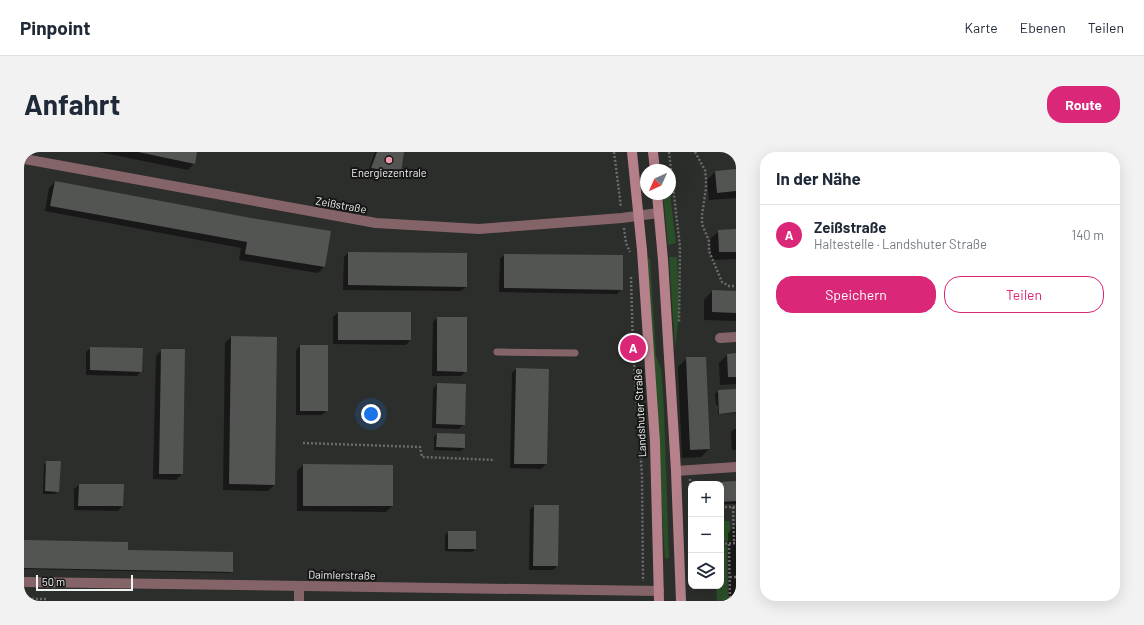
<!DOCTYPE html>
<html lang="de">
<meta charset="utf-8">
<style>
body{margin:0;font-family:Barlow,sans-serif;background:#f2f2f3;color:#1f2937}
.controls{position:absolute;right:12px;bottom:12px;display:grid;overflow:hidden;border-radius:8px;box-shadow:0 4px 16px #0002}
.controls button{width:36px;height:36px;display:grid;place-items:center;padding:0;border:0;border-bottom:1px solid #e0e1e3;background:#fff;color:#1f2937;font:20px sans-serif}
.compass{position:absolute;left:616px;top:12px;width:36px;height:36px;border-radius:50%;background:#fff;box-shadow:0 4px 16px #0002;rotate:225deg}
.scale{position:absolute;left:12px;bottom:10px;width:97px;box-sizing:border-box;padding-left:4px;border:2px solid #f1f3f1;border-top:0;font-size:11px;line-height:14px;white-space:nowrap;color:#f1f3f1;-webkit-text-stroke:3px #151615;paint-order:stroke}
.you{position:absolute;left:347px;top:262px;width:14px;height:14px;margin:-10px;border:3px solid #fff;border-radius:50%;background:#1a73e8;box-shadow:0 0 0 6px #1a73e833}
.badge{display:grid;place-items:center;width:26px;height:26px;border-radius:50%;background:#db2777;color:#fff;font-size:13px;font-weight:700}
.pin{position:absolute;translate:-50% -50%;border:2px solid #fff;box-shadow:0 1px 4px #0006}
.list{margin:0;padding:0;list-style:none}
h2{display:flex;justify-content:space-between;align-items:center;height:52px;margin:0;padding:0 16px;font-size:17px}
h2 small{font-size:13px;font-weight:400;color:#747a83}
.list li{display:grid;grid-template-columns:26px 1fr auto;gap:12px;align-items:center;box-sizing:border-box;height:60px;padding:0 16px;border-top:1px solid #e0e1e3}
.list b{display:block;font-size:15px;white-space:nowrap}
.list p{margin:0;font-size:13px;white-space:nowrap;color:#747a83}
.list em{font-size:13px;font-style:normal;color:#747a83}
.actions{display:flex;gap:8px;padding:12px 16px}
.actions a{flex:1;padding:9px 0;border:1px solid #db2777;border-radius:16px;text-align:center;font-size:14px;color:#db2777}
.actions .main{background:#db2777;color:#fff}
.icon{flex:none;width:22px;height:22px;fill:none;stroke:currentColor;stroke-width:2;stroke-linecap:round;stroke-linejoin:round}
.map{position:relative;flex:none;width:712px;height:449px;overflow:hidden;border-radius:16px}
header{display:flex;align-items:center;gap:24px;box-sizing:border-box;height:56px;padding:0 20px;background:#fff;border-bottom:1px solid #e0e1e3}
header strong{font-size:19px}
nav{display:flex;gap:22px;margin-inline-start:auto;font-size:14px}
.intro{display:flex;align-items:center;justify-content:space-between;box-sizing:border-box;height:96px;padding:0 24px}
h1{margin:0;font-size:28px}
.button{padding:10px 18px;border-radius:16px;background:#db2777;color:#fff;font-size:14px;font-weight:700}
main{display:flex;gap:24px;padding:0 24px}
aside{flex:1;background:#fff;border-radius:16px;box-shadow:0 4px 16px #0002}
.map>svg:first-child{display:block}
.green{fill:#2a4e27}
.shadow{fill:#0007}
.building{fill:#525552}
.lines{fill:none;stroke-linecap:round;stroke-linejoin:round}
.path{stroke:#6b6d6a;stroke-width:2.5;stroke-dasharray:2 2;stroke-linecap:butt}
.service{stroke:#856469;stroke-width:7}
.minor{stroke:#856469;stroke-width:10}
.secondary{stroke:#b6818a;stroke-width:10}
.poi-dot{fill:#f39aaa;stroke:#151615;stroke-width:1.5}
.labels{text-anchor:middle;stroke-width:4;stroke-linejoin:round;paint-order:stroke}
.poi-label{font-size:11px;fill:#f1f3f1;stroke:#151615}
.street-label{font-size:11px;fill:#f1f3f1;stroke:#151615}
</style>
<header>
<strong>Pinpoint</strong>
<nav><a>Karte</a><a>Ebenen</a><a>Teilen</a></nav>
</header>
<div class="intro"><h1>Anfahrt</h1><a class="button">Route</a></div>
<main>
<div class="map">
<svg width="712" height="449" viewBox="0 0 712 449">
<rect width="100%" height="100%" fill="#2c2e2b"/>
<!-- green -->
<g class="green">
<polygon points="646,41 652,91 644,93 639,42"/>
<polygon points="645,105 653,105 655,163 651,197"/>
<polygon points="626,106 632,204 637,217 640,258 645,406 641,407 640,394 623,107"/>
<polygon points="697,369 706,369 707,389 697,389"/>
<polygon points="703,394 704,449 693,449 692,434 697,434 697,395"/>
</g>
<!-- shadow -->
<g class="shadow">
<polygon points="75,0 172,0 170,11 164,18"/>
<polygon points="351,0 379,0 376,20 371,25 344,20"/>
<polygon points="712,18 712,46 685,48 683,28 691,20"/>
<polygon points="31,30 227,67 306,80 300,115 294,121 215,108 217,96 21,59 25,36"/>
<polygon points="712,78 712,107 687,108 686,87 695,79"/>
<polygon points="324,101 442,135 437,139 319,138 320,105"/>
<polygon points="480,103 598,137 593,142 475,140 476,107"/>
<polygon points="688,139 712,140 712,169 680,168 680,148"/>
<polygon points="314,161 386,161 386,188 382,193 309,192 309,165"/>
<polygon points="413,166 442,219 437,224 408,224 409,170"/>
<polygon points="207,185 250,333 244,339 199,338 201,191"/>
<polygon points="276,194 303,258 298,263 272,263 272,199"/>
<polygon points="67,196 117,219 113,224 62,223 62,200"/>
<polygon points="138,198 158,322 152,328 129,327 132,204"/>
<polygon points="712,202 712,232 696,233 695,211 703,203"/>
<polygon points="663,206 685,297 677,305 658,306 654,215"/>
<polygon points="492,217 524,217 522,312 517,317 486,316 488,221"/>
<polygon points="413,232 440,272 435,277 408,276 409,237"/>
<polygon points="712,238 712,261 694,262 694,253 692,253 691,242 694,239"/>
<polygon points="710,277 712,277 712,298 708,298 707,280"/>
<polygon points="413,282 440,296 437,299 410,298 410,285"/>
<polygon points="23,310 34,339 31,342 19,342 20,313"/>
<polygon points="279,313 368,354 362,360 273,359 273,319"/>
<polygon points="712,330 712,352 697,352 697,332 694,332"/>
<polygon points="55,333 99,333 98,354 94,359 50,358 50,337"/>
<polygon points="510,354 533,414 529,418 505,418 506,358"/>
<polygon points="712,373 712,449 705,449 704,381"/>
<polygon points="424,380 451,397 448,400 421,399 421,383"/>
<polygon points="0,389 208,420 206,421 0,417"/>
</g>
<!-- building -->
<g class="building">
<polygon points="114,0 173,0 171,12"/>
<polygon points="353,0 380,0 377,21 347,16"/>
<polygon points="712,17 712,39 693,41 691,19"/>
<polygon points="31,29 227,66 307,79 301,115 221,102 223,90 26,54"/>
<polygon points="712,77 712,100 695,100 694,78"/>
<polygon points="324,100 443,101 443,135 324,133"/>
<polygon points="480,102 599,103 599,138 480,136"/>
<polygon points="688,138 712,139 712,161 688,160"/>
<rect x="314" y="160" width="73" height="28"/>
<polygon points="413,165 443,165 443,220 413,219"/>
<polygon points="207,184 253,185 251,333 205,332"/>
<rect x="276" y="193" width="28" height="66"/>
<polygon points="66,195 119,196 118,220 66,218"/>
<polygon points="137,197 161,197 159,322 135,322"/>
<polygon points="712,201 712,225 704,225 703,202"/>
<polygon points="662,205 682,205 686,297 666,298"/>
<polygon points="492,216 525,217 523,312 490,312"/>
<polygon points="413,231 442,232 441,273 412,272"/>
<polygon points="712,237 712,260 695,262 694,238"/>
<polygon points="413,281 441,282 441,296 412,295"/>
<polygon points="22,309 37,309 35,340 21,339"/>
<polygon points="279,312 369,313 369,354 279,354"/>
<polygon points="712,329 712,349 697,350 697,332 695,332 695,330"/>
<polygon points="55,332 100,332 99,354 54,354"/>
<polygon points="510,353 535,353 534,414 509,414"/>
<rect x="424" y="379" width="28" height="18"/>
<polygon points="0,388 104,390 104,398 209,400 209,420 0,416"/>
</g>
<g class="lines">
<!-- path -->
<g class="path">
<polyline points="590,0 597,55"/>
<polyline points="645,0 656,95 655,171"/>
<polyline points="671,0 681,18 682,27 682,36 678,63 678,72 685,89 685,99 698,130 705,134 712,134"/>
<polyline points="600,76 602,91 606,100"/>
<polyline points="607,125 609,196 618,323 619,429"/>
<polyline points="279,291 396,295 398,305 471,308"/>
<polyline points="666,327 667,365"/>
<polyline points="697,355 712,355"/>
<polyline points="709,355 710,391"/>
<polyline points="697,392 712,391"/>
<polyline points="705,392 706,449"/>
<polyline points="706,425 712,425"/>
<polyline points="0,447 23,447"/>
</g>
<!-- service -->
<polyline class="service" points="473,200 551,201"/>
<!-- minor -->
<g class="minor">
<polyline points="0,7 352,71 455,77 598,66 634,61"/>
<polyline points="696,186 712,185"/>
<polyline points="652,319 712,315"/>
<polyline points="0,430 635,439"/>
<polyline points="275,449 275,434"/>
</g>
<!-- secondary -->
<g class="secondary">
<polyline points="608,0 618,98 631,290 635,449"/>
<polyline points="629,0 631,18"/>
<polyline points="633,42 639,108 652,319 657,449"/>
</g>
</g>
<!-- markers -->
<circle class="poi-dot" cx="365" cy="8" r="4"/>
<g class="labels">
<!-- poi labels -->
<g class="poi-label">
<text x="365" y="25">Energiezentrale</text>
</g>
<!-- street labels -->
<g class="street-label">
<text transform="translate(317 53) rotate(10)" y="4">Zeißstraße</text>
<text transform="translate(616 261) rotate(-93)" y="4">Landshuter Straße</text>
<text transform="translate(318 423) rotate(1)" y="4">Daimlerstraße</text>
</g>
</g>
</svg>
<div class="controls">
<button>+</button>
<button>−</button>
<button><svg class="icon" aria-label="layers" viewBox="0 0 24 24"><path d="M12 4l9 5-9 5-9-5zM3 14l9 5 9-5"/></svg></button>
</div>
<svg class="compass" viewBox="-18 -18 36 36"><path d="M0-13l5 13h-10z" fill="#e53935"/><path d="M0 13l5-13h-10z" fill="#747a83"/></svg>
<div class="scale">50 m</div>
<div class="you"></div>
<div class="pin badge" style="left:609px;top:196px">A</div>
</div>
<aside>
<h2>In der Nähe<small></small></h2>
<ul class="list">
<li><span class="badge">A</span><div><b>Zeißstraße</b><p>Haltestelle · Landshuter Straße</p></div><em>140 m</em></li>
</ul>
<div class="actions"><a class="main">Speichern</a><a>Teilen</a></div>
</aside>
</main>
